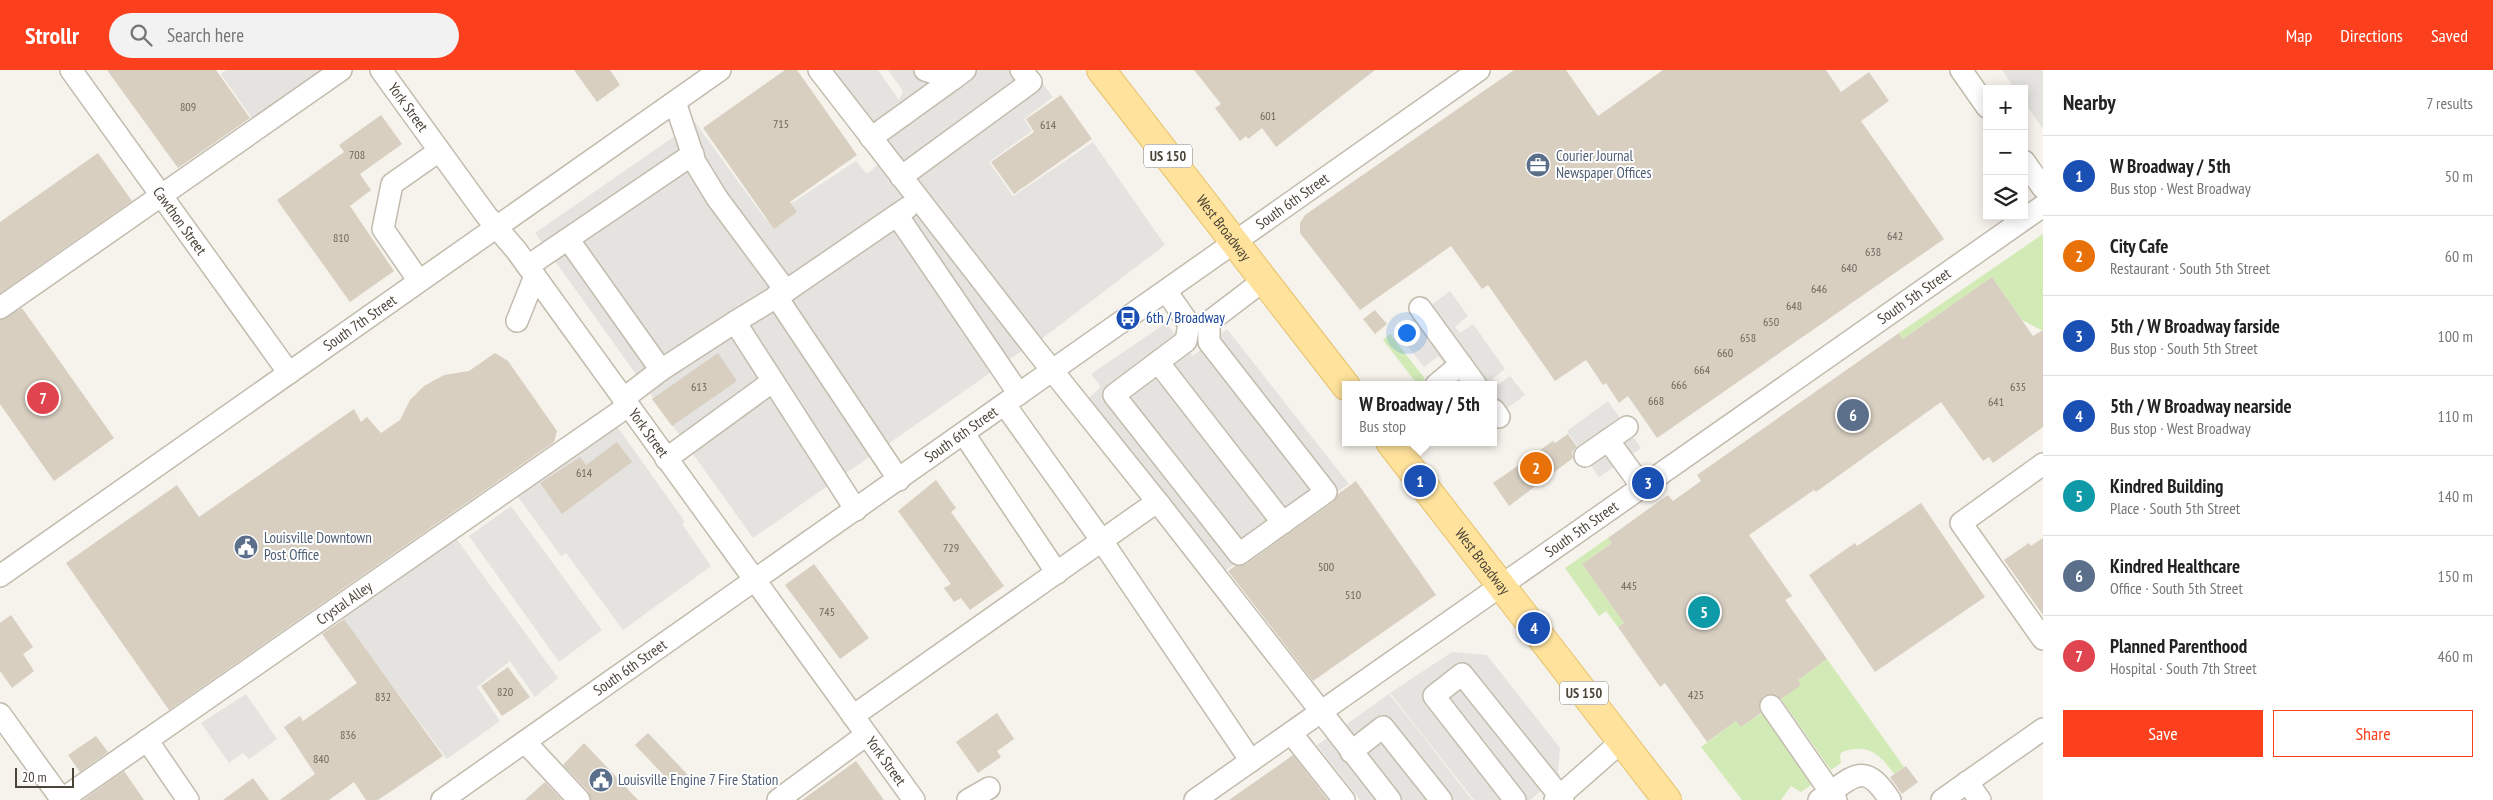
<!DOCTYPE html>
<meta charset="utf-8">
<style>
body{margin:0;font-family:"PT Sans Narrow",sans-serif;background:#f2f2f2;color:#222}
.controls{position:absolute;right:15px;top:15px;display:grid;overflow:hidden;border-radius:0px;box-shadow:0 2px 12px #0003}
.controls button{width:45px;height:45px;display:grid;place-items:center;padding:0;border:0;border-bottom:1px solid #e0e0e0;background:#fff;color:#222;font:25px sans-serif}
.scale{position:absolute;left:15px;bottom:12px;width:59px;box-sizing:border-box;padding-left:5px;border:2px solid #4b4439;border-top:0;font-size:14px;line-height:18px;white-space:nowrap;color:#4b4439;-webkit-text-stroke:4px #fff;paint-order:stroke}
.you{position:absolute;left:1406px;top:262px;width:18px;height:18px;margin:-12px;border:4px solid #fff;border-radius:50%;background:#1a73e8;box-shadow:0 0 0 8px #1a73e833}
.badge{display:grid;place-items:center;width:32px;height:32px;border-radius:50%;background:#fc3f1d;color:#fff;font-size:16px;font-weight:700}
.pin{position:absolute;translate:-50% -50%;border:2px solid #fff;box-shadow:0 1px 5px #0006}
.popup{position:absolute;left:1342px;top:311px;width:155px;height:65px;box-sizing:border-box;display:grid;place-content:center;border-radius:0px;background:#fff;filter:drop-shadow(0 1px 4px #0005);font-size:16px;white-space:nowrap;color:#767676}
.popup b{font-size:19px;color:#222}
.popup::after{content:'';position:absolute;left:50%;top:100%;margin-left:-10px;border:10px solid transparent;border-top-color:#fff}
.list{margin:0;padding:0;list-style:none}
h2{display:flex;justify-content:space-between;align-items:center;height:65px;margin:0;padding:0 20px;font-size:21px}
h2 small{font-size:16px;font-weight:400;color:#767676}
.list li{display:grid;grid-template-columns:32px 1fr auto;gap:15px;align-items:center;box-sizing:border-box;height:80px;padding:0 20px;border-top:1px solid #e0e0e0}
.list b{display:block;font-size:19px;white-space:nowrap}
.list p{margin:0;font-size:16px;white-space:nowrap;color:#767676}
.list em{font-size:16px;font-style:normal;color:#767676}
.actions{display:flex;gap:10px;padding:15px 20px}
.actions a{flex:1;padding:11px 0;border:1px solid #fc3f1d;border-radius:0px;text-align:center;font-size:18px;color:#fc3f1d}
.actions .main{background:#fc3f1d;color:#fff}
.icon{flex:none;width:28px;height:28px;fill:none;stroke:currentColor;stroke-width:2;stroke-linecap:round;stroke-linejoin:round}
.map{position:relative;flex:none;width:2043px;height:730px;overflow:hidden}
header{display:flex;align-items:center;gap:30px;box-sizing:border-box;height:70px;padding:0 25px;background:#fc3f1d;color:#fff}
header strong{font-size:24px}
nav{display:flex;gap:28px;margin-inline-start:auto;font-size:18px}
.search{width:350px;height:45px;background:#f2f2f2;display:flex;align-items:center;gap:12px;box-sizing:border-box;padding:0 18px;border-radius:28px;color:#767676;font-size:19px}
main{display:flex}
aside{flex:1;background:#fff}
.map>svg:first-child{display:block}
.green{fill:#d2eab5}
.parking{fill:#e5e3e0}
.building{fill:#d8cfc1}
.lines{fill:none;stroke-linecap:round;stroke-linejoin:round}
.minor-casing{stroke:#c2bbae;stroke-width:24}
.major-casing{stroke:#e6c16a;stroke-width:30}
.minor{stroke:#fff;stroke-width:21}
.major{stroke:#ffe39c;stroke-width:28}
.labels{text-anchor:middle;stroke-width:4;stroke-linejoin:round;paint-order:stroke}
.number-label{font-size:12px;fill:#6e675b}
.shield{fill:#fff;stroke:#817c74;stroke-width:1}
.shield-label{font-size:14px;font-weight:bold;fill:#4b4439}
.street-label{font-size:15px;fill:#4b4439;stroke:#fff}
.service-label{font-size:15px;fill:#4e5e75;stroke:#fff;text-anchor:start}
.transit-label{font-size:15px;fill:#164399;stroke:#fff;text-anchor:start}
</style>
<header>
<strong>Strollr</strong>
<div class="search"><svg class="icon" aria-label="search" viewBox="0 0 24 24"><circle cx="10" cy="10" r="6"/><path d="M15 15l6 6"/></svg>Search here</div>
<nav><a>Map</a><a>Directions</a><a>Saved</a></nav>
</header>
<main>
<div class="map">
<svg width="2043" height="730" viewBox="0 0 2043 730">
<rect width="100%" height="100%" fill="#f6f3ec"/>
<!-- green -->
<g class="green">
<polygon points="2043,164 2043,261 2022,250 1992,207 1903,269 1899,263"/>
<polygon points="1390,264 1425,309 1418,315 1383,270"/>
<polygon points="1608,468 1612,473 1582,494 1624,553 1618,557 1606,541 1599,546 1565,498"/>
<path d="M1827,589L1904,697L1894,704C1880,684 1867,673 1842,682L1840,685L1841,693L1831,700L1781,629L1798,610Z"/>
<polygon points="1762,643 1811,715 1801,722 1791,716 1781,730 1742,730 1701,677 1736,651 1741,657"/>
</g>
<!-- parking -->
<g class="parking">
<polygon points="226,0 326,0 254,51 221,4"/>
<polygon points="826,0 878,0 899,30 903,21 888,0 1032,0 1053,27 1024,49 1032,61 989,92 1013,126 1093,72 1165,175 1039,271"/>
<polygon points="2002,0 2043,0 2043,59 2024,32 2024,19 2015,19"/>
<polygon points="695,52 766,150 856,91 867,104 880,93 1026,278 753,468 535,163"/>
<polygon points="1450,221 1468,246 1455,257 1460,263 1473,254 1505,299 1492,309 1496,316 1510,306 1525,325 1503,341 1494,355 1494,315 1461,315 1440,288 1437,287 1424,297 1396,261"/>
<polygon points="1166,253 1193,286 1227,259 1349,414 1223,502 1089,328 1101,317 1091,304"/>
<polygon points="1608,331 1641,378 1599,407 1567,361"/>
<polygon points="614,352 685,452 682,454 711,496 623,560 566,483 561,486 513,420"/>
<polygon points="511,436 602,560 559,592 469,466"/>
<polygon points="455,467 558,608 535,627 510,591 477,617 500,651 447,689 338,542"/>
<polygon points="1452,582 1487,585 1560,678 1558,703 1560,705 1530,730 1474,730 1390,623"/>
<polygon points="246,624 277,669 249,689 243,683 229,693 201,653"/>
<polygon points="1389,624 1418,660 1472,730 1360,730 1317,675"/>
</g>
<!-- building -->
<g class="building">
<polygon points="107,0 216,0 250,48 178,98"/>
<polygon points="574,0 610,0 620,15 597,32"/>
<polygon points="785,0 797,0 857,85 790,132 797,142 774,159 703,58"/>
<polygon points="1194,0 1375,0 1276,77 1262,58 1248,69 1246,66 1240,71 1215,38 1221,34"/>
<polygon points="1514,0 1566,0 1598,46 1663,0 1826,0 1841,22 1869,2 1889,31 1861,51 1944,169 1657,368 1628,326 1619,333 1606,313 1603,315 1586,290 1555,311 1488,215 1482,219 1451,176 1360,240 1300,163 1300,153 1305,145"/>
<polygon points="1061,25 1092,69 1014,124 991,92 1034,62 1026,49"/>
<polygon points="381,45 402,74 360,104 371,120 350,136 394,201 350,232 277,130 344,82 339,75"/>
<polygon points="98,83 132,131 0,223 0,152"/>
<polygon points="1992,207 2033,266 2043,260 2043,357 1993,393 1989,387 1983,391 1941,332 1816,422 1814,420 1749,465 1792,526 1785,530 1827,589 1798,610 1801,615 1781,629 1770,624 1764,626 1759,637 1761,643 1741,657 1736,651 1707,672 1665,613 1660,617 1618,557 1624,553 1582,494 1612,473 1608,468 1668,425 1673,431 1701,411 1697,405 1899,263 1903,269"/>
<polygon points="22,238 114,368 54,411 0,334 0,250"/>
<polygon points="1375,240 1387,254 1375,264 1363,249"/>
<polygon points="495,283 508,291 557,361 554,372 169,640 66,493 177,415 199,447 354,339 361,352 367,347 381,363 400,350 410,330 424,316 444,305 469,301"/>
<polygon points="718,283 737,311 672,356 652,329"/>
<polygon points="1568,364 1577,377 1572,382 1573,388 1509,436 1493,413 1553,371 1555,373"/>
<polygon points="617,372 632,392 562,444 540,413 580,387 586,395"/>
<polygon points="936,410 956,438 951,442 1004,516 970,540 961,528 954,532 944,518 951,514 898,441"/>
<polygon points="1356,411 1436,525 1313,611 1228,501 1235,496 1246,494 1333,432 1338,424"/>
<polygon points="1921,433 1985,527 1875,602 1809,505 1855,473 1857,476"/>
<polygon points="2043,468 2043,545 2004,490 2029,473 2031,476"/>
<polygon points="814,494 869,568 840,589 785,515"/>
<polygon points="11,545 33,577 23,584 34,601 12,618 0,601 0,553"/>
<polygon points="344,549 443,686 378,730 366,730 354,712 329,730 280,730 315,704 284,657 300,646 303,651 357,613 322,564"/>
<polygon points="508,597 530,627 502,646 481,616"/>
<polygon points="997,643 1014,669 997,681 1001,687 978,703 956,672"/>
<polygon points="648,663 688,705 675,717 635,675"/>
<polygon points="96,666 108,682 80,702 68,685"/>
<polygon points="584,673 638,730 591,730 588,721 563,695"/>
<polygon points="1293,685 1328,730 1229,730 1272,700"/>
<polygon points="856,691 884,730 802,730"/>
<polygon points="1906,696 1918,712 1902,724 1890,707"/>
<polygon points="124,701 144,730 83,730"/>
<polygon points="253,708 269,730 223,730"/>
<polygon points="545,712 562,730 525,730"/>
</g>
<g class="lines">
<defs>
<g id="minor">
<path id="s1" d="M71,0L289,303"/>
<path id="s2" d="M381,0L486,145L516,180L914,730"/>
<polyline points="819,0 1035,279 1160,435"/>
<polyline points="925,0 953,9 965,0"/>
<polyline points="1961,0 1987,37"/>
<polyline points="675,32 695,92 717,128 786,221"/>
<polyline points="871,68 953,9"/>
<polyline points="2024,91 2043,118"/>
<polyline points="901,107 1031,12 1021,0"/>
<polyline points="907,138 897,145 1019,324"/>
<polyline points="568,169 661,300 623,329"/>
<polyline points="528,196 693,84"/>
<polyline points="419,211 383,159 392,114 439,81"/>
<polyline points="1166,221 1189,254 1186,271 1114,325 1239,484 1326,422 1209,272 1209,252 1264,210"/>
<polyline points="776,226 899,410"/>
<polyline points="0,238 341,0"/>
<polyline points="1420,238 1476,315"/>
<polyline points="517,251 535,206"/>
<polyline points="1158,292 1283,453"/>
<polyline points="661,300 735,252"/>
<polyline points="1436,315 1461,294"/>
<polyline points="1005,335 1102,471 1251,691"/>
<polyline points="1494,340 1499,347"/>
<polyline points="964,364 1057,503"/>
<polyline points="1608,370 1643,418"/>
<polyline points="1585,386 1627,357"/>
<polyline points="666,389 773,311"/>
<polyline points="2043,394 1961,453 2043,569"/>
<polyline points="856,440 735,252 786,221 897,145"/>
<path id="s3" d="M0,506L720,0"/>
<polyline points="1771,636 1836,730"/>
<polyline points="0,644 62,730"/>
<polyline points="853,646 1151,436 1160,435 1390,730"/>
<polyline points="1291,663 1344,730"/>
<polyline points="147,670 188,730"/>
<polyline points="525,672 579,730"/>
<polyline points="1351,682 1383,657 1441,730"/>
<polyline points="1967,712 1980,730"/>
<path id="s4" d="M61,730L628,336"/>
<path id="s5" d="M442,730L1479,0"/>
<polyline points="778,730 866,665"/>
<polyline points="968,730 989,718"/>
<path id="s6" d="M1195,730L2043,136"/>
<polyline points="1515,730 1434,626 1462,604 1563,730"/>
<polyline points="1555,730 1621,672"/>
<path d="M1819,730C1853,708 1863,688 1890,730"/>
<polyline points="1942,730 2043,659"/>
</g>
<g id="major">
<path id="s7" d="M1101,0L1346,316"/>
<path id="s8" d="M1390,372L1667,730"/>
</g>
</defs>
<!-- minor casing -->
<use href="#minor" class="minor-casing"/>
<!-- major casing -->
<use href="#major" class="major-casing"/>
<!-- minor -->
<use href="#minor" class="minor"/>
<!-- major -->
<use href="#major" class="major"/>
</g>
<!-- icons -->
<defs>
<symbol id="office-disc" viewBox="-11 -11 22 22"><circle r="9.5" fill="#5c6f8a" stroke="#fff"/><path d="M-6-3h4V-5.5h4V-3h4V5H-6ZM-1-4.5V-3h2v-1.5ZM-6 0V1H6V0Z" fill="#fff"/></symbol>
<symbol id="bus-disc" viewBox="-11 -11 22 22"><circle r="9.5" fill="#1a4fb4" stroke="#fff"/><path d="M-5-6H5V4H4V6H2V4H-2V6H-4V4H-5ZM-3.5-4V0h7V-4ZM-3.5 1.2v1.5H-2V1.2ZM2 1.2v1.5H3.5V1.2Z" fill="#fff"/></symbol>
<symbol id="civic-disc" viewBox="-11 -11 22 22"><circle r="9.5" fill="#5c6f8a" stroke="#fff"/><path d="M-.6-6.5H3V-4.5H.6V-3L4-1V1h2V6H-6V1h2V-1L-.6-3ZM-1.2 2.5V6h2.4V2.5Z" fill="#fff"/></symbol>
</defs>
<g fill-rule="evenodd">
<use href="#office-disc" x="1524" y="81" width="28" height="28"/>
<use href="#bus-disc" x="1114" y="234" width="28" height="28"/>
<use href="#civic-disc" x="232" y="463" width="28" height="28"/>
<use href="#civic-disc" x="587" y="696" width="28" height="28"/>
</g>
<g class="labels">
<!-- number labels -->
<g class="number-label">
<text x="188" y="41">809</text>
<text x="1268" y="50">601</text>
<text x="781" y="58">715</text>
<text x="1048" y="59">614</text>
<text x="357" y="89">708</text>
<text x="1895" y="170">642</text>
<text x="341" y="172">810</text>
<text x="1873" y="186">638</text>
<text x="1849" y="202">640</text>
<text x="1819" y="223">646</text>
<text x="1794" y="240">648</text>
<text x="1771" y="256">650</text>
<text x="1748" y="272">658</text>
<text x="1725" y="287">660</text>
<text x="1702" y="304">664</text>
<text x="1679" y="319">666</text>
<text x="699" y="321">613</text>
<text x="2018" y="321">635</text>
<text x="1656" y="335">668</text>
<text x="1996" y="336">641</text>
<text x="584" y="407">614</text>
<text x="951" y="482">729</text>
<text x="1326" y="501">500</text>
<text x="1629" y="520">445</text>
<text x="1353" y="529">510</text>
<text x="827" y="546">745</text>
<text x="505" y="626">820</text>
<text x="1696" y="629">425</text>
<text x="383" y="631">832</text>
<text x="348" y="669">836</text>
<text x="321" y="693">840</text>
</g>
<!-- shield labels -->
<g class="shield">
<rect x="1144" y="74.5" width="48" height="23" rx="4"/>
<rect x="1560" y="611.5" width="48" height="23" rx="4"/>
</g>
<g class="shield-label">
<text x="1168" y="91">US 150</text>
<text x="1584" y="628">US 150</text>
</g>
<!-- street labels -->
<g class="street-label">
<text dy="5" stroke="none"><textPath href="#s2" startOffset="46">York Street</textPath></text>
<text dy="5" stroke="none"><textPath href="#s5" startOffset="1040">South 6th Street</textPath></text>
<text dy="5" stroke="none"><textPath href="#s1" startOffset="186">Cawthon Street</textPath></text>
<text dy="5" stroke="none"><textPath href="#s7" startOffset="200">West Broadway</textPath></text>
<text dy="5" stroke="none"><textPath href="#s6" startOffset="878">South 5th Street</textPath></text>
<text dy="5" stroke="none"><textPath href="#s3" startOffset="440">South 7th Street</textPath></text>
<text dy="5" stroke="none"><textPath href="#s2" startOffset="451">York Street</textPath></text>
<text dy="5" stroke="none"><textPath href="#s5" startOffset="635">South 6th Street</textPath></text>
<text dy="5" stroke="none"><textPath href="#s6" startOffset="472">South 5th Street</textPath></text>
<text dy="5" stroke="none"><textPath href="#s8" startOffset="151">West Broadway</textPath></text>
<text dy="5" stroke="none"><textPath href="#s4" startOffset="345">Crystal Alley</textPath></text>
<text dy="5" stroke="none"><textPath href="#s5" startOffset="230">South 6th Street</textPath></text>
<text dy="5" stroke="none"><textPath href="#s2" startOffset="856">York Street</textPath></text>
</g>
<!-- service labels -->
<g class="service-label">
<text x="1556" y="91">Courier Journal<tspan x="1556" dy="17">Newspaper Offices</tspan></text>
<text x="264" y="473">Louisville Downtown<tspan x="264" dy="17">Post Office</tspan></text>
<text x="618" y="715">Louisville Engine 7 Fire Station</text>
</g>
<!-- transit labels -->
<g class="transit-label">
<text x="1146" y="253">6th / Broadway</text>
</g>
</g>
</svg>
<div class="controls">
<button>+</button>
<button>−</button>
<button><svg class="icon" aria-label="layers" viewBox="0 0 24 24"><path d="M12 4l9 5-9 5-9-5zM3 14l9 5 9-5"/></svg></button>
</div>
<div class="scale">20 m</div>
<div class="you"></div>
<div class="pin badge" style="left:1420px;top:411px;background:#1a4fb4">1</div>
<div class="popup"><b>W Broadway / 5th</b>Bus stop</div>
<div class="pin badge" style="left:1536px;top:398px;background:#e8710a">2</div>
<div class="pin badge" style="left:1648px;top:413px;background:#1a4fb4">3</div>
<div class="pin badge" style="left:1534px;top:558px;background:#1a4fb4">4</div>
<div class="pin badge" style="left:1704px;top:542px;background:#0f9aa8">5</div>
<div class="pin badge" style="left:1853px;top:345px;background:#5c6f8a">6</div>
<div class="pin badge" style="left:43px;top:328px;background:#e0444e">7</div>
</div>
<aside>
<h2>Nearby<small>7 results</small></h2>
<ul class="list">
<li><span class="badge" style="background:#1a4fb4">1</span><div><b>W Broadway / 5th</b><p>Bus stop · West Broadway</p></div><em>50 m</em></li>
<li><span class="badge" style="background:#e8710a">2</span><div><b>City Cafe</b><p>Restaurant · South 5th Street</p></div><em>60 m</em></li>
<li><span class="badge" style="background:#1a4fb4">3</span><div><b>5th / W Broadway farside</b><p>Bus stop · South 5th Street</p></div><em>100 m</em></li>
<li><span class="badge" style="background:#1a4fb4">4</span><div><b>5th / W Broadway nearside</b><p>Bus stop · West Broadway</p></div><em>110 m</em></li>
<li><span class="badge" style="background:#0f9aa8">5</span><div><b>Kindred Building</b><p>Place · South 5th Street</p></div><em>140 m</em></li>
<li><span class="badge" style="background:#5c6f8a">6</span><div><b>Kindred Healthcare</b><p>Office · South 5th Street</p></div><em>150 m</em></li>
<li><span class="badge" style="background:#e0444e">7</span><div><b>Planned Parenthood</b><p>Hospital · South 7th Street</p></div><em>460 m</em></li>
</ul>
<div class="actions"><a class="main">Save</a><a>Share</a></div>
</aside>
</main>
